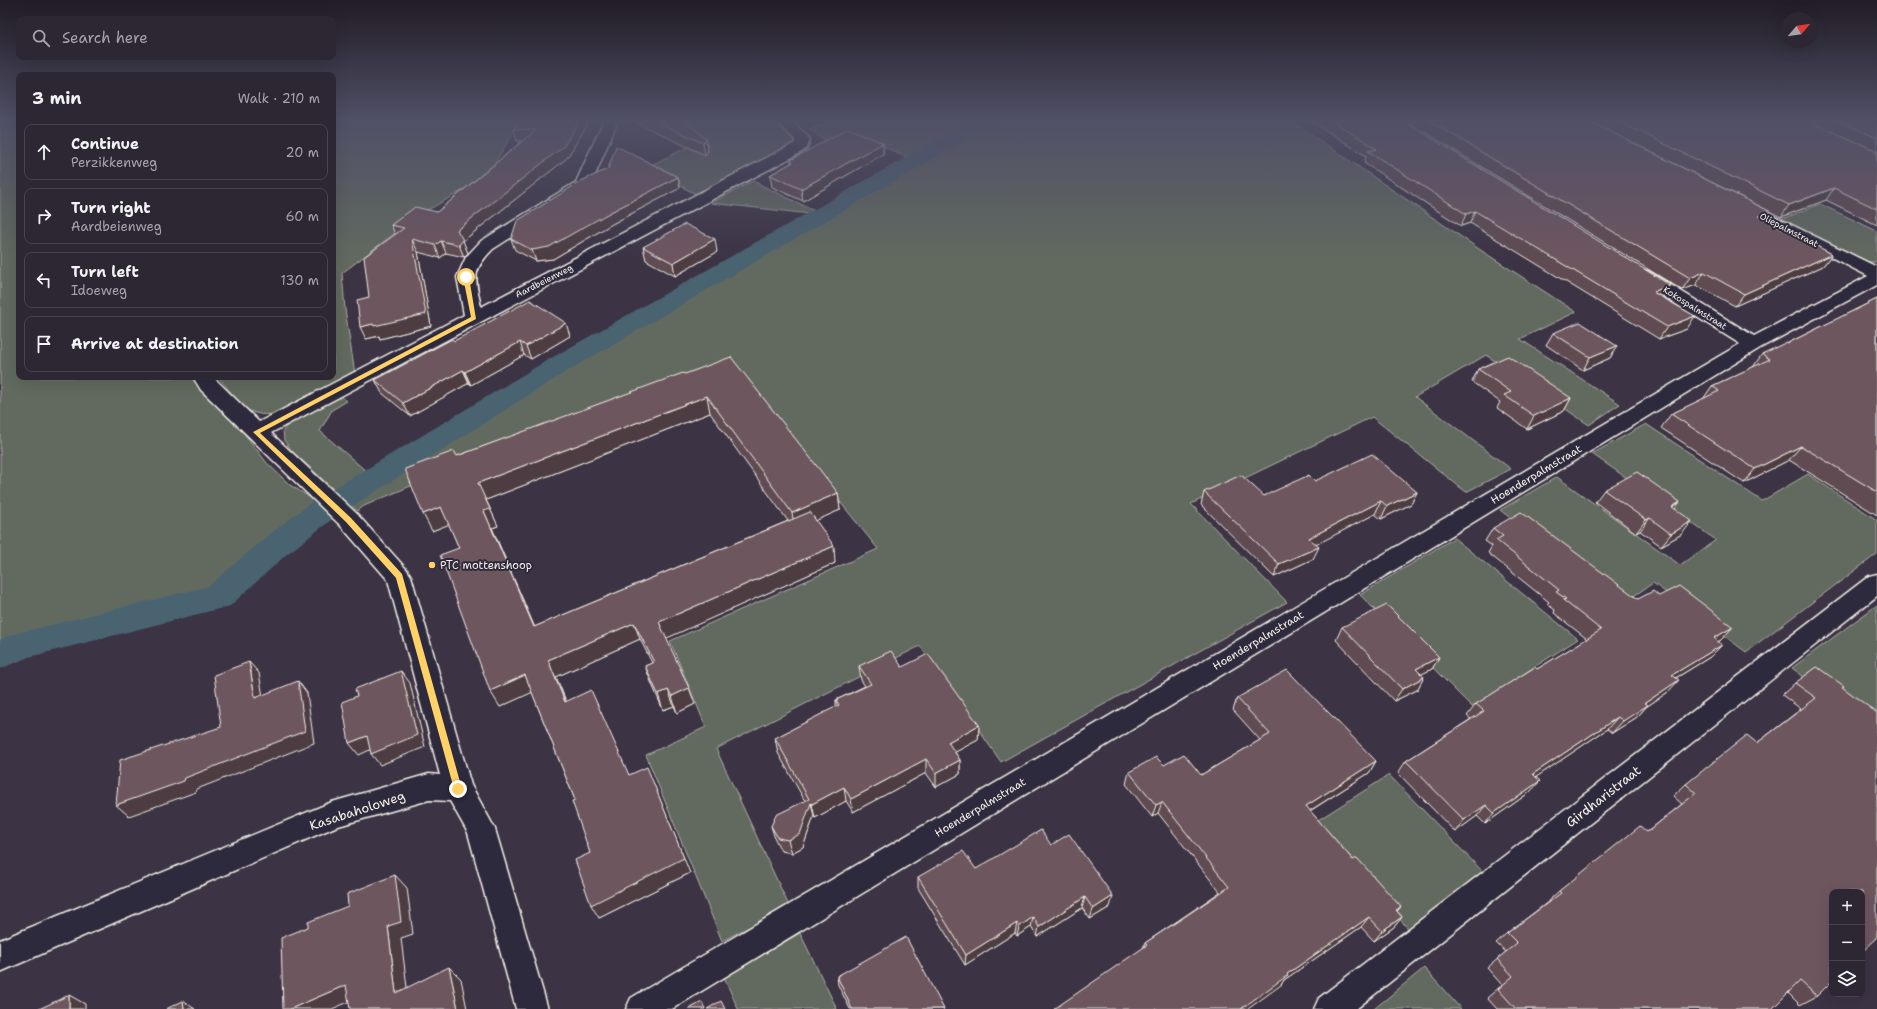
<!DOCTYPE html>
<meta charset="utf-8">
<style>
body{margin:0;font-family:"Shantell Sans",sans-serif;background:#352e3b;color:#f1f3f6}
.controls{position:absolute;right:12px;bottom:12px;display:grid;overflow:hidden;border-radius:8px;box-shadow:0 4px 16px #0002}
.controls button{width:36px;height:36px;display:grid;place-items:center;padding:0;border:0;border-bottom:1px solid #48434e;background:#2d2633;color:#f1f3f6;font:20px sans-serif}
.compass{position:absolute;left:1781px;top:12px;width:36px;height:36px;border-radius:50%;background:#2d2633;box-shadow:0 4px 16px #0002;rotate:61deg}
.stop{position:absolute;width:12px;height:12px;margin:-9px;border:3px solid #ffd166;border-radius:50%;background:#fff}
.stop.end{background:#ffd166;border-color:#fff;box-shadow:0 1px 4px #0008}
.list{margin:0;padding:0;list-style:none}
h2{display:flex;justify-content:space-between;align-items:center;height:52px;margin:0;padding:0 16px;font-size:17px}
h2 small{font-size:13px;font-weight:400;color:#a7a5ac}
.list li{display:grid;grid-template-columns:26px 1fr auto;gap:12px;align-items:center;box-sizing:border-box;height:56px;margin:0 8px 8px;padding:0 8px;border:1px solid #48434e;border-radius:8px}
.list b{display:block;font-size:15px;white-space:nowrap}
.list p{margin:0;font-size:13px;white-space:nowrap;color:#a7a5ac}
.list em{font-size:13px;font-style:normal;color:#a7a5ac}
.icon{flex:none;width:22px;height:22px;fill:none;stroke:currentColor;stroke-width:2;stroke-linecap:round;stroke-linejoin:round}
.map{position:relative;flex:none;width:1877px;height:1009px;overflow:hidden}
.search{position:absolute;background:#2d2633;box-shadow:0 4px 16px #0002;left:16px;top:16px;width:320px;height:44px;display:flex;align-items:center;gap:10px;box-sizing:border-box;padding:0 14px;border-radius:8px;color:#a7a5ac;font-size:15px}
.panel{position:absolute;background:#2d2633;box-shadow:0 4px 16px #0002;left:16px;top:72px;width:320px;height:308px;border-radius:8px}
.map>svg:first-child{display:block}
.green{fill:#626b5f;stroke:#abaea4}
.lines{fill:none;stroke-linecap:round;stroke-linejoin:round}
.canal{fill:#4a6371;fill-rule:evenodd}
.minor-casing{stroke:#f4f1e8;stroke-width:3}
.minor{fill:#2f2a3d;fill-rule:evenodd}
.wall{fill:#5f4b51;stroke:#f4f1e8;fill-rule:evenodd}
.shaded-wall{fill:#4d3d42;stroke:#f4f1e8}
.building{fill:#6e575e;stroke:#f4f1e8}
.route{fill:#ffd166}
.poi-dot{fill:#ffd166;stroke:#2f2a3d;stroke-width:1.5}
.labels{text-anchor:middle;stroke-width:4;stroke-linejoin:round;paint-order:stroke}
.far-street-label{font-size:9px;fill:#f4f1e8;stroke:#2f2a3d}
.street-label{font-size:11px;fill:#f4f1e8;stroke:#2f2a3d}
.poi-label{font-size:11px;fill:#f4f1e8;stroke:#2f2a3d;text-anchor:start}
.near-street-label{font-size:13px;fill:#f4f1e8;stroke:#2f2a3d}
</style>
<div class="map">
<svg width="1877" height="1009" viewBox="0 0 1877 1009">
<rect width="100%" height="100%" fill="#3c3344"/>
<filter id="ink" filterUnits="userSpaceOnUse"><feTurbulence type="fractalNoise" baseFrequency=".025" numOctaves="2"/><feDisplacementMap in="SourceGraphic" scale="8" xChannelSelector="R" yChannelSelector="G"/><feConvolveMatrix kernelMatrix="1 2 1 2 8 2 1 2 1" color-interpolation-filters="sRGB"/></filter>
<g filter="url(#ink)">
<!-- green -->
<g class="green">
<polygon points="0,120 19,120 19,377 191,377 244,433 267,463 290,485 308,496 324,509 219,597 22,645 0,655"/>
<path d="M333,120H521L486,177L419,215L342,273L345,309L355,374C346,377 337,380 329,385C308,398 277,424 250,411C242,407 224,384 218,377H333Z"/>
<polygon points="680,120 777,120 790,131 797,143 699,196 647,167 702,140"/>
<path d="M837,120H1290L1482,251L1576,312L1520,339L1620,404L1589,425L1486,355L1415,397L1511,469L1466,492L1372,417L1191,504L1287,602L1001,762L920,646L716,749L789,906L722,941L646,755L706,727L670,641L878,549L733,369L413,485L364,506L357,511L291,450L284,440L283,430C294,419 305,409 320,404C327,401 334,400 341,396L347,401L332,410L320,431L374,478L555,367L674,301L820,215L711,203L753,181L821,214L915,162L875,142L828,143L809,129Z"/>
<polygon points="1820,204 1877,231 1877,262 1865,262 1777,221"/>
<polygon points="1646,424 1762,501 1808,474 1877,520 1877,554 1746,652 1653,583 1622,604 1500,510 1557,477 1680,565 1716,540 1592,454"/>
<polygon points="1454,538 1578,639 1472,707 1360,595"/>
<polygon points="1877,605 1877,731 1792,668"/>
<polygon points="1389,775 1488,877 1411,932 1315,822"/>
<polygon points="800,933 837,1009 738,1009 724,977"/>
<polygon points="1424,968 1461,1009 1374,1009"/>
</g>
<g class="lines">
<!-- canal -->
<polygon class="canal" points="972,120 996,120 993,124 564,373 335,517 287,554 230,606 29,657 0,669 0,640 10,635 209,586 265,538 313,501 546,361"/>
<defs>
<g id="minor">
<path d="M604,120H618L591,185L589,188L493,249C471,271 475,278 481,307L795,143V140L775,120H791L810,139L807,148L798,154L271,433L357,514L407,570L411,576L471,785L495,829L548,1009H516L468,833L450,801L429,800L335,827L0,972V940L332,802L429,774L440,775L388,580L341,526L201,390L193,377H213L259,422L464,315L457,277L466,257L481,241L576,182Z"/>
<polygon points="1741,200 1877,267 1877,285 1760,348 672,1009 626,1009 631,998 1740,344 1636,279 1633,275 1636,271 1642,270 1648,271 1754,336 1868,276 1735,208 1733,205 1735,202"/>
<polygon points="1877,574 1877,596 1356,1009 1314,1009 1319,998 1869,576"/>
</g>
</defs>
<!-- minor casing -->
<use href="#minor" class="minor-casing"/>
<!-- minor -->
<use href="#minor" class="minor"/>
</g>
<!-- wall -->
<g class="wall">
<polygon points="520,120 590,120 567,158 463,241 468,253 464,257 446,253 440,258 418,252 431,326 380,339 379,336 366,339 395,234 391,225 437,212 522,141 517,141 514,129"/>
<polygon points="631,120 685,120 706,139 708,151 705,155"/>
<polygon points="1310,120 1402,120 1663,297 1687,329 1659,339 1470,223 1461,226 1364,163 1366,156"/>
<polygon points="1405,120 1587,120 1771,212 1765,220 1832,254 1823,266 1735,306 1696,285 1682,290"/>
<polygon points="1587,120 1877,120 1877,225 1826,200 1781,217"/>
<polygon points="883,143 883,154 803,201 772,187 770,175 791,163 791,160"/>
<polygon points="678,177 680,188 612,224 553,259 536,261 515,250 511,239"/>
<polygon points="643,247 717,252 675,276 646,260"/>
<polygon points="1877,299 1877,515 1789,460 1744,483 1661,428 1671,414 1703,399 1712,386 1753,367 1762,354 1788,343"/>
<polygon points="1553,333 1617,346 1610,358 1583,370 1546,345"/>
<polygon points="570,336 531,359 524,355 471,385 469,383 410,416 382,393 375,380 454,341"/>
<polygon points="1478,369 1571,398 1564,411 1527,429 1497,408 1500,402 1472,382"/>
<path d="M685,374L838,493L840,510L816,520L835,563L666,638L695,704L677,713L674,706L663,710L651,682L645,666L652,663L640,639L556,677L566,701L629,775L690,873L599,918L590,853L575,800L532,692L500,707L459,548L449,524L432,531L457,456ZM710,413L788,521L534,627L492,528L498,526L486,500Z"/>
<polygon points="1315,481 1417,492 1411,504 1381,519 1375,514 1316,544 1313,559 1274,577 1201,505 1204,492 1264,496"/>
<polygon points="1604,490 1675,509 1682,534 1661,546 1640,531 1636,533 1595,502"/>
<polygon points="1493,528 1638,599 1659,596 1721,640 1718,642 1722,645 1710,657 1676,678 1668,692 1646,707 1637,717 1612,733 1607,729 1536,777 1530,792 1485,824 1477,816 1455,832 1398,773 1406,761 1471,719 1467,716 1476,704 1537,669 1587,639 1554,613 1555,610 1547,604 1549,602 1488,553 1492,546 1485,541"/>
<polygon points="1342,627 1439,657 1432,669 1421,674 1424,677 1417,690 1394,701 1336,640"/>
<polygon points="859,666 902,667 979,725 978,740 955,752 960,760 960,774 936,787 926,773 853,812 846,801 815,818 814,816 803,847 792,853 781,851 775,839 771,826 805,801 778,753 775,738 836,707 836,700 865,686 861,680"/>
<polygon points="1795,683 1842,687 1817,996 1800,1005 1788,993 1772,1009 1497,1009 1487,998 1502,985 1487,968 1506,952 1496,943 1507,933 1548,902 1548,901 1559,891 1647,832 1682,804 1673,796 1686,784 1757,743 1801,709 1782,695"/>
<polygon points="1237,698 1376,761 1369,773 1310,811 1353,860 1401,907 1397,911 1402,917 1394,927 1374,941 1361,927 1284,980 1281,985 1143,948 1145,943 1220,892 1158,813 1152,817 1126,784 1129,772 1164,765 1201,775 1260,740 1233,710"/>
<polygon points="1051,845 1110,907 1090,919 1082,908 1037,937 1031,927 1017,936 1015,933 965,965 918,888 918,877 976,869"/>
<polygon points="837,976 944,1009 850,1009 838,985"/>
</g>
<!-- shaded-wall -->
<g class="shaded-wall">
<polygon points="580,120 590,120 567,158 463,241 468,253 464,257 459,245 457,230"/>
<polygon points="706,139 708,151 705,155 703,143"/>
<polygon points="883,143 883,154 803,201 801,189"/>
<polygon points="678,177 680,188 612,224 553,259 536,261 532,250 609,213"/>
<polygon points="1834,188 1826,200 1781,217 1789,205"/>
<polygon points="1475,211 1470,223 1461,226 1466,214"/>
<polygon points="1771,212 1763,224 1759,216"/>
<polygon points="412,239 418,252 431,326 380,339 379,336 366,339 360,327 373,324"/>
<polygon points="715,239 717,252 675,276 673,263"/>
<polygon points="441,241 446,253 440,258 435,245"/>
<polygon points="1832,254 1823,266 1735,306 1744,294"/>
<polygon points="1704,272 1696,285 1682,290 1690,278"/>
<polygon points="1670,285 1663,297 1653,292"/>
<polygon points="1695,316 1687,329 1659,339 1667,327"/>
<polygon points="566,323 570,336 531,359 526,346"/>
<polygon points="520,342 524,355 471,385 465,372"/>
<polygon points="1617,346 1610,358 1583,370 1590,357"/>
<polygon points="463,370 469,383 410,416 403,403"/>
<polygon points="707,396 710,413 486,500 498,526 492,528 542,644 534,627 484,511 478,483"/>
<polygon points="1571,398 1564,411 1527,429 1534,416"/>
<polygon points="1801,446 1789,460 1744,483 1755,469"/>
<polygon points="1417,492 1411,504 1381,519 1387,506"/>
<polygon points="838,493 840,510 795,530 792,513"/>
<polygon points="1381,501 1375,514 1304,551 1309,538"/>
<polygon points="1680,502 1670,515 1672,507"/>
<polygon points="441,507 450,524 432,531 423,514"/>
<polygon points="1650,518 1640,531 1636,533 1646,520"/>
<polygon points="1692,521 1682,534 1661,546 1671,534"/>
<polygon points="834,546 835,563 665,639 659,622"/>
<polygon points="1319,547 1313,559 1274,577 1279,564"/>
<polygon points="634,623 640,639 556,677 573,718 565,702 548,660"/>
<polygon points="1733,627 1721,640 1702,651 1714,638"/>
<polygon points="1722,645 1710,657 1661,687 1672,675"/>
<polygon points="1439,657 1432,669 1408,681 1416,669"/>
<polygon points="249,662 259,673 265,709 255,698"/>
<polygon points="401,671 410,683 425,747 380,765 371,754"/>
<polygon points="525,675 533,692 500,707 490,691"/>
<polygon points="1424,677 1417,690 1394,701 1402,689"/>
<polygon points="1679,680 1668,692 1646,707 1637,717 1612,733 1623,721 1645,703"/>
<polygon points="298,681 307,693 314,743 197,789 196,792 129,816 116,805 185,778"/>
<polygon points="689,688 695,704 677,713 672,696"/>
<polygon points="668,690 674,706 663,710 658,694"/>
<polygon points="1618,717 1607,729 1523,786 1533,774"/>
<polygon points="979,725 978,740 948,756 948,742"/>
<polygon points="367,736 376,747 359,755 349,743"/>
<polygon points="926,759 926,773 853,812 851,799"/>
<polygon points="960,760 960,774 936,787 936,773"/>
<polygon points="1376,761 1369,773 1300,817 1306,806"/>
<polygon points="1540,781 1530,792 1485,824 1494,813"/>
<polygon points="653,782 690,873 599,918 591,905"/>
<polygon points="844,787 846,801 815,818 812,804"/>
<polygon points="1162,802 1158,813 1152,817 1156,805"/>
<polygon points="811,803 814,816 803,847 792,853 788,840"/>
<polygon points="1486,805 1477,816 1455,832 1464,820"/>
<polygon points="395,875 407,888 413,934 401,938 409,1004 396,993 388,926"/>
<polygon points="1113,896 1110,907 1090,919 1093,909"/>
<polygon points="1085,897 1082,908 1037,937 1039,927"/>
<polygon points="1033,917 1031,927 1017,936 1019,927"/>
<polygon points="1369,917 1361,927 1284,980 1281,985 1248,1009 1241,1009 1287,974"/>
<polygon points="1402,917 1394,927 1374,941 1382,931"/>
<polygon points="1017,923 1015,933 965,965 966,955"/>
<polygon points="449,967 461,979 467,1009 458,1009"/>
<polygon points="346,985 360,997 332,1009 290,1009"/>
<polygon points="69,995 85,1004 85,1009 69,1009"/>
<polygon points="183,1001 195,1009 184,1009"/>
</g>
<!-- building -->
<g class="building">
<polygon points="520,120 580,120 564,146 457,230 463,240 459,245 441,241 435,245 412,239 426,314 374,326 373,324 360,327 357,300 369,297 364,257 404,228 391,225 415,207 437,212 536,130 514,129"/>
<polygon points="653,120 685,120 706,139 703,143"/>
<polygon points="1331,120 1402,120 1670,285 1653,292 1695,316 1667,327 1475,211 1466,214 1368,151 1377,149"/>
<polygon points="1428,120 1587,120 1771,212 1759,216 1832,254 1744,294 1704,272 1690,278"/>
<polygon points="1616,120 1806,120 1877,151 1877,209 1834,188 1789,205"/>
<polygon points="1837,120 1877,120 1877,138"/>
<polygon points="848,128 883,143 801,189 770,175 793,162 791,160"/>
<polygon points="616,146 678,177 609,213 549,247 532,250 511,239 517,221 581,181 608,169"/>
<polygon points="685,224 715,239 673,263 643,247"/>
<polygon points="1877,299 1877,492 1801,446 1755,469 1671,414 1719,391 1712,386 1770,359 1762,354 1787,342 1788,343"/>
<polygon points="530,300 566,323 526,346 520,342 465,372 463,370 403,403 375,380 452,339 454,341"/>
<polygon points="1580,322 1617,346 1590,357 1553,333"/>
<polygon points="1508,356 1571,398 1534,416 1504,395 1511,392 1478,369"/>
<polygon points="731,357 838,493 792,513 707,396 478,483 490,509 484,511 534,627 810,512 834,546 659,622 689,688 672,696 668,690 658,694 645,666 654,662 634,623 548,660 565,702 591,690 629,775 647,767 684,858 591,905 575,860 590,853 572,801 575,800 525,675 490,691 440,555 459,548 441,507 423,514 405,469 454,451 457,456 683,373 685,374"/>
<polygon points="1372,454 1417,492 1387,506 1381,501 1309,538 1319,547 1279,564 1204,492 1241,475 1264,496 1309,475 1315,481"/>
<polygon points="1637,472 1680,502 1672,507 1692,521 1671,534 1650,518 1646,520 1604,490"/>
<polygon points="1521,512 1638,599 1653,591 1659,596 1679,586 1733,627 1714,638 1722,645 1672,675 1679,680 1645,703 1648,705 1623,721 1618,717 1533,774 1540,781 1494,813 1486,805 1464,820 1406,761 1484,711 1476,704 1535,667 1537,669 1601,630 1563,600 1566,599 1556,592 1559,590 1496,540 1503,536 1493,528"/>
<polygon points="1387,605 1439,657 1416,669 1424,677 1402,689 1342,627"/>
<polygon points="891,651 902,667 928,654 979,725 948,742 960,760 936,773 926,759 851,799 844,787 812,804 811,803 800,834 788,840 778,838 771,826 776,815 809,799 775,738 839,705 836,700 871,684 859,666"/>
<polygon points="249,662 255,698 298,681 305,731 185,778 184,781 116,805 120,760 221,727 214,675"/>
<polygon points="1817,667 1844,686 1842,687 1877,713 1877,938 1862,952 1862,892 1832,892 1832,981 1817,996 1800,981 1772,1009 1516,1009 1498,989 1513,976 1497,959 1517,943 1507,933 1561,893 1559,891 1640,826 1647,832 1696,793 1686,784 1747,735 1757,743 1816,698 1795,683"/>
<polygon points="1287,670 1376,761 1306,806 1353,860 1357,858 1401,907 1396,910 1402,917 1382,931 1369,917 1287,974 1288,975 1241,1009 1054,1009 1147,945 1145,943 1229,887 1162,802 1156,805 1129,772 1156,757 1164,765 1184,754 1201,775 1270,734 1237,698"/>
<polygon points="401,671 417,735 371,754 367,736 349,743 342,702 357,696 355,689"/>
<polygon points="1041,830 1051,845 1069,834 1113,896 1093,909 1085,897 1039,927 1033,917 1019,927 1017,923 966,955 918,877 963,851 976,869"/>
<polygon points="395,875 401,922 388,926 396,993 449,967 458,1009 350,1009 346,985 290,1009 283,1009 281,938 308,927 308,922 348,906 347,894"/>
<polygon points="906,937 944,1009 852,1009 837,976"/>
<polygon points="69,995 69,1009 39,1009"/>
<polygon points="183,1001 184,1009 166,1009"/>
<polygon points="721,1001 725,1009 707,1009"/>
<polygon points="702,1002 705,1009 689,1009"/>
</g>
</g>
<!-- sky -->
<linearGradient id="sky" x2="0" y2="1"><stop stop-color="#211c25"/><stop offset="0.46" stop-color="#505067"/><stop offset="1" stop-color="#505067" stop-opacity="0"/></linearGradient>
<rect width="1877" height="261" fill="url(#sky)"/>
<!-- route -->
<polygon class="route" points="466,275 469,277 476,319 260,433 351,518 402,574 462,789 458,793 454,789 396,578 346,522 253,432 471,317 463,277"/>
<!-- markers -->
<circle class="poi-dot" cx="432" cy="565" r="4"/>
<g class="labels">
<!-- far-street labels -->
<g class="far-street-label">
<text transform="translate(1789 230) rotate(27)" y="3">Oliepalmstraat</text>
<text transform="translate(544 281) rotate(-27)" y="3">Aardbeienweg</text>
<text transform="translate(1695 308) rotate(32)" y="3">Kokospalmstraat</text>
</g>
<!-- street labels -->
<g class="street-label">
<text transform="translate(1536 474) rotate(-31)" y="4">Hoenderpalmstraat</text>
<text transform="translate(1258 640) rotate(-31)" y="4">Hoenderpalmstraat</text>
<text transform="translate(980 807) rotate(-31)" y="4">Hoenderpalmstraat</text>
</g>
<!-- poi labels -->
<g class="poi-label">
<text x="440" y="569">PTC mottenshoop</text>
</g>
<!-- near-street labels -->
<g class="near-street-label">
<text transform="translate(1603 796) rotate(-38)" y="5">Girdharistraat</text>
<text transform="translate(357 810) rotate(-18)" y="5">Kasabaholoweg</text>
</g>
</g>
</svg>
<div class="controls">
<button>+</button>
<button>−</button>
<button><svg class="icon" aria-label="layers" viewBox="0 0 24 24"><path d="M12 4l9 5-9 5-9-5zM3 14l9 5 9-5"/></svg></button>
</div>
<svg class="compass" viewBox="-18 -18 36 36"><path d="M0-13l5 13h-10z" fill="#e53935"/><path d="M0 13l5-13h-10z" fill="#a7a5ac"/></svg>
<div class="stop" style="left:466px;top:277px"></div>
<div class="stop end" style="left:458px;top:789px"></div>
<div class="search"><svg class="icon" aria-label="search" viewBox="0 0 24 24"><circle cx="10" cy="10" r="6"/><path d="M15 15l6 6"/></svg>Search here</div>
<section class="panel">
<h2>3 min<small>Walk · 210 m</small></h2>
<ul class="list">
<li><svg class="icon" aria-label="ahead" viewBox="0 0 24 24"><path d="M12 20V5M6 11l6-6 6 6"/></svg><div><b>Continue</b><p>Perzikkenweg</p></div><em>20 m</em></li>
<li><svg class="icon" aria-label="right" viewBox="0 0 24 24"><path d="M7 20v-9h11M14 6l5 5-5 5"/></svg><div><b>Turn right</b><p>Aardbeienweg</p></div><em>60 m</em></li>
<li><svg class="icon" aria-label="left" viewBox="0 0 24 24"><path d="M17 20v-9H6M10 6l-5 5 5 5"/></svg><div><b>Turn left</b><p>Idoeweg</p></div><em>130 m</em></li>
<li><svg class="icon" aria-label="arrive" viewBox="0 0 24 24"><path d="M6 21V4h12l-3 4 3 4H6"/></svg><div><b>Arrive at destination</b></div></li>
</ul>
</section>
</div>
